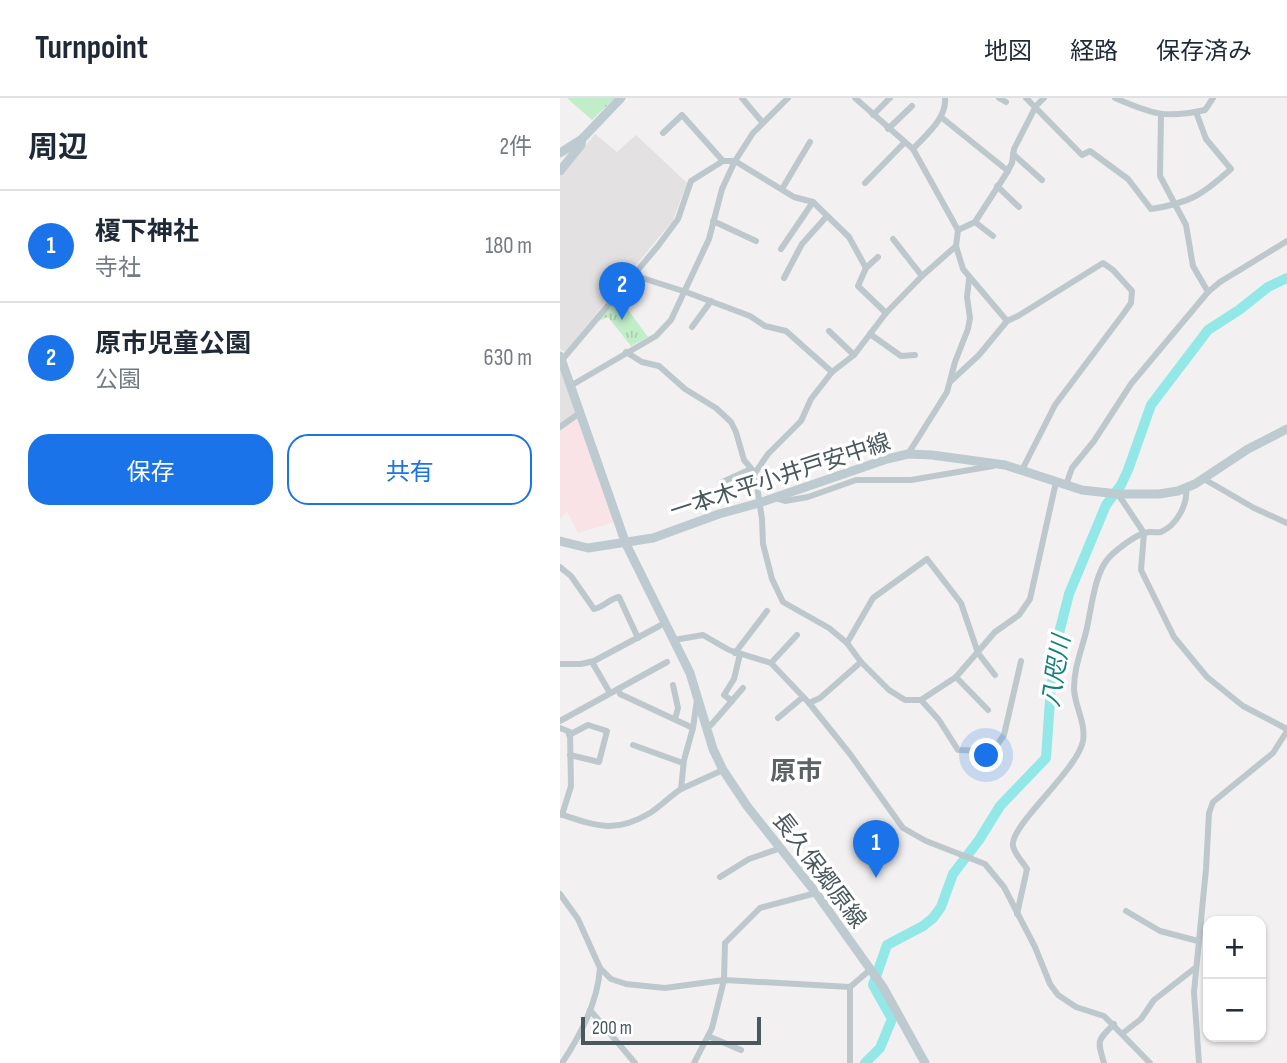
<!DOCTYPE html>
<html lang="ja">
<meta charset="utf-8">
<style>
body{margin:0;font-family:"Sofia Sans Condensed","Noto Sans JP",sans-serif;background:#f2f2f3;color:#1f2937}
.controls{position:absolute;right:21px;bottom:21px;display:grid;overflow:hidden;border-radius:14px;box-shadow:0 2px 5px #0004}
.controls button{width:63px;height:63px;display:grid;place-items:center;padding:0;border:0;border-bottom:2px solid #e0e1e3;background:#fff;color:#1f2937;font:35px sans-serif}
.scale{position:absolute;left:21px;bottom:18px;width:180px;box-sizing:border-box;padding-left:7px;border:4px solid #49585d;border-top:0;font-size:19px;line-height:24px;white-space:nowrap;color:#49585d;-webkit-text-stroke:5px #fff;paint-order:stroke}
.you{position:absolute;left:427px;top:658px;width:24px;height:24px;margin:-18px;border:5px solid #fff;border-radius:50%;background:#1a73e8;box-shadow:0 0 0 10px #1a73e833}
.badge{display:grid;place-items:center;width:46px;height:46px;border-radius:50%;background:#1a73e8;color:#fff;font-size:23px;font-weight:700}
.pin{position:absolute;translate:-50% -58px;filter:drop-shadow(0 2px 4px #0008)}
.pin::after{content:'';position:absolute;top:37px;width:24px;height:21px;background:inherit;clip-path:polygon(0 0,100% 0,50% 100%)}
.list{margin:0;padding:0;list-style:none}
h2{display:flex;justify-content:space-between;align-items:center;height:91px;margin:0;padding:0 28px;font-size:30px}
h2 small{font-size:23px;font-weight:400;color:#747a83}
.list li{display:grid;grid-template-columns:46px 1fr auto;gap:21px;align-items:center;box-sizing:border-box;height:112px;padding:0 28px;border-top:2px solid #e0e1e3}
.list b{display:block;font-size:26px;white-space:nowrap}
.list p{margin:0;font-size:23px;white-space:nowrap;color:#747a83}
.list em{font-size:23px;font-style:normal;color:#747a83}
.actions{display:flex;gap:14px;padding:21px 28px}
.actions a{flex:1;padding:16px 0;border:2px solid #1a73e8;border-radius:21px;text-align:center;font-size:24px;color:#1a73e8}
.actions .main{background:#1a73e8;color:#fff}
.map{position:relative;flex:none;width:727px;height:965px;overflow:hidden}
header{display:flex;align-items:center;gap:42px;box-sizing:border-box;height:98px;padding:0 35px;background:#fff;border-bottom:2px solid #e0e1e3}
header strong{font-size:33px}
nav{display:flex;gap:38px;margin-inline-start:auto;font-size:24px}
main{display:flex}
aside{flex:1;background:#fff}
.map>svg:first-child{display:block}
.education{fill:#e3e1e2}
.medical{fill:#fae3e6}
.park{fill:url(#park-tufts)}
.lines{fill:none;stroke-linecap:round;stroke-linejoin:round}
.river{stroke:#91e8e7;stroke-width:10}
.street{stroke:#bdc8cc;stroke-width:6}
.secondary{stroke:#bdcbd1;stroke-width:9}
.labels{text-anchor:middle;stroke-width:7;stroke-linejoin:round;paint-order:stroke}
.street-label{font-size:23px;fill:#49585d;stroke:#fff}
.water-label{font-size:24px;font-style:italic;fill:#12807f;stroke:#fff}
.quarter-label{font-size:26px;font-weight:bold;fill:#5d6265;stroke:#fff}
</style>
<header>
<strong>Turnpoint</strong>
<nav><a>地図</a><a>経路</a><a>保存済み</a></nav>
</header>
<main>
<aside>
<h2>周辺<small>2件</small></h2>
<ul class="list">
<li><span class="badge">1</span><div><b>榎下神社</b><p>寺社</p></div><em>180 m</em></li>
<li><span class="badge">2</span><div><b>原市児童公園</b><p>公園</p></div><em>630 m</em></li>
</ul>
<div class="actions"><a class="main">保存</a><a>共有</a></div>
</aside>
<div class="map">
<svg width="727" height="965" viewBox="0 0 727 965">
<defs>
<pattern id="park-tufts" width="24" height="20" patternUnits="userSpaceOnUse" patternTransform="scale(1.75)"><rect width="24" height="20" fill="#c1edc9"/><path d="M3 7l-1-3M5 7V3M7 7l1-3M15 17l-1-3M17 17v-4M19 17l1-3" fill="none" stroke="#a7cdaf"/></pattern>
</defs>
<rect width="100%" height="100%" fill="#f3f0f1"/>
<!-- education -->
<g class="education">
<polygon points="35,36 57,54 76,37 127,85 113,122 5,254 0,251 0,79"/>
<polygon points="0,264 18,314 0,326"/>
</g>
<!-- medical -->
<polygon class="medical" points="19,318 55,424 18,435 8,415 6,414 0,421 0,331"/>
<!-- park -->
<g class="park">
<polygon points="7,0 55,0 32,22"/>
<polygon points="58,198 88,239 71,248 48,219 36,224"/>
</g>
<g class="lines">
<!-- river -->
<polyline class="river" points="305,965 320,950 332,921 313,887 327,847 363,828 373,820 381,809 393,776 419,742 440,708 486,660 491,587 497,566 498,539 509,496 546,407 561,387 568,372 591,307 648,232 679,212 708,189 727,180"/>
<!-- street -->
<g class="street">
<polyline points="182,0 203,25"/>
<polyline points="295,0 353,51 398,132 396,148 403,171 447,223 458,218 543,165 553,172 572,193 571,205 564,215 495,307 462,372"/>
<polyline points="439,0 446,4"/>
<path d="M466,0L522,57L530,53L568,81L591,111C630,105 642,97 671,71L646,41L636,14"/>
<path d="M555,0C592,16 605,21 645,12L653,0"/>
<polyline points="313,17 330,0"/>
<polyline points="601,17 600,78 626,127 633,168 648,194"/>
<polyline points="381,19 448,73"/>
<polyline points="328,31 352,8"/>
<polyline points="103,35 122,17 163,63"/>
<path d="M353,51C366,37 387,20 385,0"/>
<polyline points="453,56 482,82"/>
<polyline points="305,85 344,45"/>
<polyline points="437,88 459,109"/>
<polyline points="222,91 250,44"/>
<polyline points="153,123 196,143"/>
<polyline points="415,124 433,138"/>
<polyline points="398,132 415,124 446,76 452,65 454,51 476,8 484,0"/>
<polyline points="333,141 362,178"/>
<polyline points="221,151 253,104"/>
<polyline points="318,159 306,170 298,188 326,215"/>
<polyline points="73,177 126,194 190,218 205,228 226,233 272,274"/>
<polyline points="224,180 242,146 267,118"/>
<polyline points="132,229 151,203"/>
<polyline points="269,233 294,257"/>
<polyline points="310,236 341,258 355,257"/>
<polyline points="66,254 82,264 99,268 125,291 156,310 171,324 176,334 184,362 195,375 202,421 203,446 212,481 223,504 269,530 287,545 301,564 329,592 345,602 361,602 396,579 435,534 459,517 470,501 496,384"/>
<polyline points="2,262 98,148 118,121 131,83 163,63 175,63 234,99 253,104 289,139 306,170"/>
<polyline points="391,283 419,257 447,223"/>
<polyline points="12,287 96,238 111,222 149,141 162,91 175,63 193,35 228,0"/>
<polyline points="0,329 21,314"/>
<polyline points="348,356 387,294 395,264 408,231 410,220 407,199 409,181"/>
<polyline points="195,375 208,356 241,323 251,301 272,274 294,257 326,215 362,178 396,148"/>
<polyline points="644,381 694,410 727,425"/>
<polyline points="160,385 191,371"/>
<polyline points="506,387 512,370 534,343 571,286 648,194 660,184 727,143"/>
<polyline points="558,396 584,435 581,472 614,539 647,579 683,608 727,631"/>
<polyline points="215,400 225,403 248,399 296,382 351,382 433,368"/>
<path d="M0,469L11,478L34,511C44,509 49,501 59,499L78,540"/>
<polyline points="114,542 143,537 169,552 211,565 249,605 290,656 343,730 366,743 425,766 444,789 475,849 490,886 498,897 516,909 544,918 590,965"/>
<polyline points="287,545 313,500 367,461 401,505 418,555 435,577"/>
<polyline points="175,555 207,513"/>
<polyline points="32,564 50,595"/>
<polyline points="211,565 237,537"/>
<polyline points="0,566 21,566 34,563 105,525"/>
<polyline points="396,579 428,612"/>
<polyline points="113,587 118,610 115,621"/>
<polyline points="58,591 60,596 133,630"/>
<polyline points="361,602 379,622 398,652 433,653 444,637 461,563"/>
<polyline points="172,603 164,597 174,581 180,556"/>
<polyline points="249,605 260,600 301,564"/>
<polyline points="218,620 243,599"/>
<polyline points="0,623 107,564"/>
<polyline points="146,629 151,627 183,590"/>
<polyline points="0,630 10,634 11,688 2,717"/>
<polyline points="9,637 28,627 47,633 39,664 10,657"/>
<polyline points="73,647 123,665"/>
<polyline points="121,691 163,672"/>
<path d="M0,716C36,728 55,736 90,715C101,708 110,698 121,691L124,662L133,630L137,602"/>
<polyline points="160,779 189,761 221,750"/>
<polyline points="0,796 18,821 40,870 51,881 66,886 105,890 164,882 290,889 311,871"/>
<polyline points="566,813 600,833 638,843"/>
<path d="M457,816L467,771C463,764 455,757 453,748C449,728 517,673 523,643C526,625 515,609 514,591C514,570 521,554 526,534C531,514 534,478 547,462C553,454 575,437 585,435C590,433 596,435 601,434C617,427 628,406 626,390"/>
<polyline points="290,889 290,965"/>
<polyline points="30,912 75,965"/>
<polyline points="563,935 581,921 594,902 635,870"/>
<polyline points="148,938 181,952"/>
<path d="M2,965C20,938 38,903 40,870"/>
<polyline points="134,965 152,930 164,882 165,845 200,810 256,795"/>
<path d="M544,965C537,942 537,943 554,926"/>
<polyline points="639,965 634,894 646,771 649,715 653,704 713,655 727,633"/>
</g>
<!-- secondary -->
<g class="secondary">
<polyline points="0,55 22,41"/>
<polyline points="0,73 21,47 22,41 61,0"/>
<polyline points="0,258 66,446 130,575 153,651 163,672 187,708 256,795 323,889 365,965"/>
<polyline points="0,443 28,450 93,440 159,416 199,405 327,361 348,356 372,357 445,367 522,392 558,396 599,396 618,393 635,386 688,351 727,331"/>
</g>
</g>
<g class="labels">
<!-- street labels -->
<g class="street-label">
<text transform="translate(220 378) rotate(-18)" y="8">一本木平小井戸安中線</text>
<text transform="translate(260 772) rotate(53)" y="8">長久保郷原線</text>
</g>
<!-- water labels -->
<g class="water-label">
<text transform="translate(496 573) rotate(-81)" y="8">八咫川</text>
</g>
<!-- quarter labels -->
<g class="quarter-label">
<text x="236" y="682">原市</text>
</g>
</g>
</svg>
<div class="controls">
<button>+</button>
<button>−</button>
</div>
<div class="scale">200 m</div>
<div class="you"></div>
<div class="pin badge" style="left:316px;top:780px">1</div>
<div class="pin badge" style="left:62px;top:222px">2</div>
</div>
</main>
